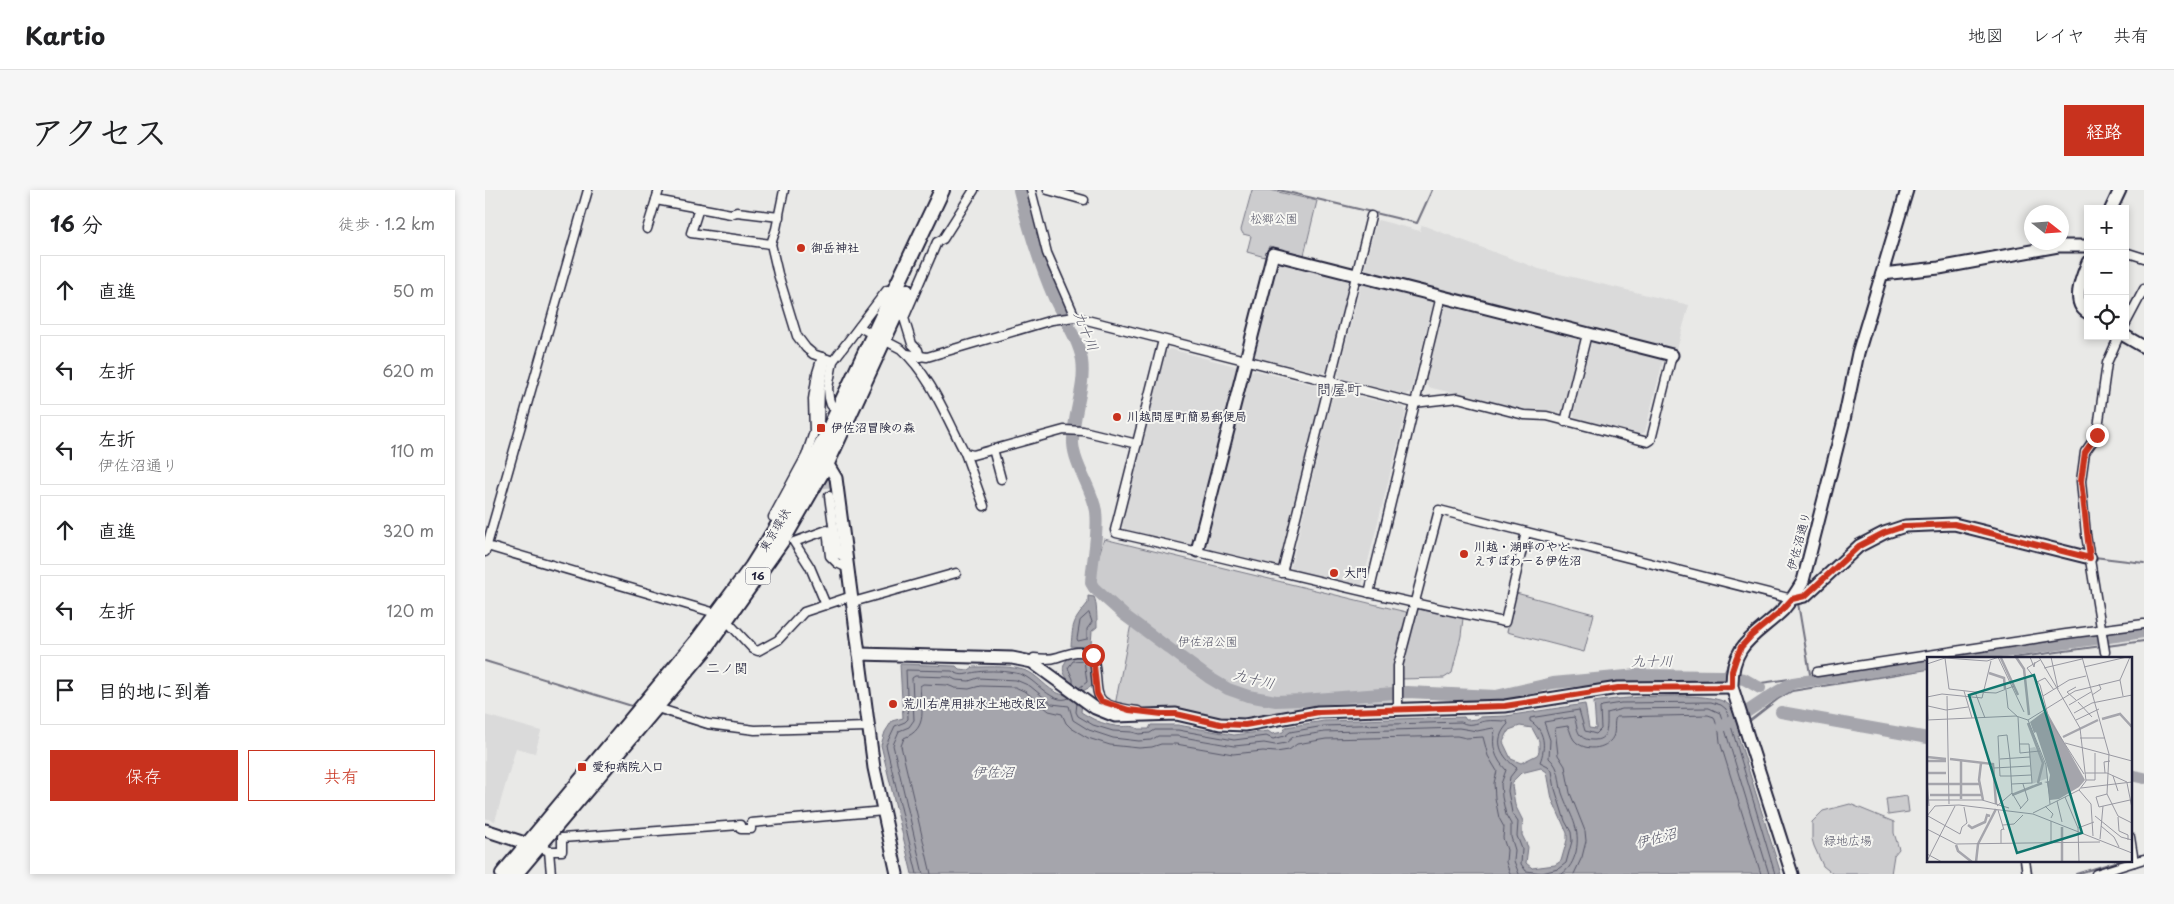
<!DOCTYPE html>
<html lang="ja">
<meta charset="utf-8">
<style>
body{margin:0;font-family:"Playpen Sans","Klee One",sans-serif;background:#f6f6f6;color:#202124}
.controls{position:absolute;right:15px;top:15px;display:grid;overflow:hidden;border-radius:0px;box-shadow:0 2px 8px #0003}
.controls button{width:45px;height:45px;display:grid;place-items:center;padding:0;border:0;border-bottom:1px solid #e0e0e0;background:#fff;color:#202124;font:25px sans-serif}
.compass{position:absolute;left:1539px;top:15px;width:45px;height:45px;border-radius:50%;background:#fff;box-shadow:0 2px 8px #0003;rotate:107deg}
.stop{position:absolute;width:15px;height:15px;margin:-11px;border:4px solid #c8321e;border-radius:50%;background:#fff}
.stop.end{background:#c8321e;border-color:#fff;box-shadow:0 1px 5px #0008}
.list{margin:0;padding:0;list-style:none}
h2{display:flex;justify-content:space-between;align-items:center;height:65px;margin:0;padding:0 20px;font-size:21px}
h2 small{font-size:16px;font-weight:400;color:#757577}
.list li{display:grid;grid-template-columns:32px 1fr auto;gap:15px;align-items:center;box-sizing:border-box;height:70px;margin:0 10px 10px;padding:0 10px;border:1px solid #e0e0e0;border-radius:0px}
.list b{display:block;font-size:19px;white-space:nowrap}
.list p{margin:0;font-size:16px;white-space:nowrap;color:#757577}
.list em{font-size:16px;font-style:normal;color:#757577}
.actions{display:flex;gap:10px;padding:15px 20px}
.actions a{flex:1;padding:11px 0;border:1px solid #c8321e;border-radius:0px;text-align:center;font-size:18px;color:#c8321e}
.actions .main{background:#c8321e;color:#fff}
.icon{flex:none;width:28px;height:28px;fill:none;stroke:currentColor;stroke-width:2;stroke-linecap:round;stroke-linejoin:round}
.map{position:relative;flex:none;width:1659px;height:684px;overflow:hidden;border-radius:0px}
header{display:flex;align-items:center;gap:30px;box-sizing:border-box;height:70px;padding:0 25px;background:#fff;border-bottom:1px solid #e0e0e0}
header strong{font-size:24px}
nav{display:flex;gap:28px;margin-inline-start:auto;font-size:18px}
.intro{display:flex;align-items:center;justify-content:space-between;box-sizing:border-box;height:120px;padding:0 30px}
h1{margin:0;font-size:35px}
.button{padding:12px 22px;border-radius:0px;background:#c8321e;color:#fff;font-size:18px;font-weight:700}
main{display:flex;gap:30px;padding:0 30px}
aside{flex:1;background:#fff;border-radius:0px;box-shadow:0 2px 8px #0003}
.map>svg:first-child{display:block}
.built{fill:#dadada}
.green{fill:#ccccce;stroke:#777784}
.water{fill:#a5a5ac;stroke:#71717f;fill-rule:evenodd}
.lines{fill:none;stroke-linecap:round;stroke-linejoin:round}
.shore{stroke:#565668;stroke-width:1}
.stream{stroke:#71717f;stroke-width:2}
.river{stroke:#a5a5ac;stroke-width:12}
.street-tunnel{stroke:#c1c1c5;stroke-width:8;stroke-dasharray:8 4;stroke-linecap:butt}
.street-casing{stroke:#22223b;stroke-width:11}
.secondary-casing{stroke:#22223b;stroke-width:15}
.highway-casing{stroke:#22223b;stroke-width:18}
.street{stroke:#f6f6f2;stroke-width:8}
.secondary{stroke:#f6f6f2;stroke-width:11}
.highway{stroke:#f6f6f2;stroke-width:14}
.route{stroke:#c8321e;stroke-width:6}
.poi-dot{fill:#c8321e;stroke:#f6f6f2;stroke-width:2}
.labels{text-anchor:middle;stroke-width:4;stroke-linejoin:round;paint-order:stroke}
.shield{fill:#f6f6f2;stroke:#626272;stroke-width:1}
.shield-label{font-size:11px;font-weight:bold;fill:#22223b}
.park-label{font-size:12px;fill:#555567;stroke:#f6f6f2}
.poi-label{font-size:12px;font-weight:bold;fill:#22223b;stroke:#f6f6f2;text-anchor:start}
.street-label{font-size:12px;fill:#22223b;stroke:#f6f6f2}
.water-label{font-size:14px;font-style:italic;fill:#565668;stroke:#f6f6f2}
.neighbourhood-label{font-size:14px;fill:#22223b;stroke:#f6f6f2}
.quarter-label{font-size:15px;fill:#22223b;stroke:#f6f6f2}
.inset-river{fill:none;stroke:#a5a5ac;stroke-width:2.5}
.inset-road{fill:none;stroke:#9999a2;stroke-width:1}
.view{fill:#0f766e;fill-opacity:0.15;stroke:#0f766e;stroke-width:2.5}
.inset-edge{fill:none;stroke:#22223b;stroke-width:2.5}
</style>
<header>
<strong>Kartio</strong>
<nav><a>地図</a><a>レイヤ</a><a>共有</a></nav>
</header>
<div class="intro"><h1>アクセス</h1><a class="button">経路</a></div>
<main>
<aside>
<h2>16 分<small>徒歩 · 1.2 km</small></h2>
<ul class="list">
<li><svg class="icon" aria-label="ahead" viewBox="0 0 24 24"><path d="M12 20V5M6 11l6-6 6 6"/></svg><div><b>直進</b></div><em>50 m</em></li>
<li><svg class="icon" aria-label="left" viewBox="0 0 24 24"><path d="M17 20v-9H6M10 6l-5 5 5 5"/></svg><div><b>左折</b></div><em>620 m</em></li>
<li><svg class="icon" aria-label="left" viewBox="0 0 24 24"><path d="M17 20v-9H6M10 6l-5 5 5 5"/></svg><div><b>左折</b><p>伊佐沼通り</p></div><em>110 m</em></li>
<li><svg class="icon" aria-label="ahead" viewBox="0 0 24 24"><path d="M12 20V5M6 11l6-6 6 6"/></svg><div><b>直進</b></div><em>320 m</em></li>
<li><svg class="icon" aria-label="left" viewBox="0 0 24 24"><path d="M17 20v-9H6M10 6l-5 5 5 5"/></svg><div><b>左折</b></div><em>120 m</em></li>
<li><svg class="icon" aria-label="arrive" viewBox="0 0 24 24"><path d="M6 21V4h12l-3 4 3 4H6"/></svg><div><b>目的地に到着</b></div></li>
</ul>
<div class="actions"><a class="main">保存</a><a>共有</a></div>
</aside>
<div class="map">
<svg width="1659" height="684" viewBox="0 0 1659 684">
<rect width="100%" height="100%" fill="#e9e9e7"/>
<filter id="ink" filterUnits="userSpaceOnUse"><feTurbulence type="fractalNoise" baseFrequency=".02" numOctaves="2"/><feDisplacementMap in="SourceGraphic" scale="10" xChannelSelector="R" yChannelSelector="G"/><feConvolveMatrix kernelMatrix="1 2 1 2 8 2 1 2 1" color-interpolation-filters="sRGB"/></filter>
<g filter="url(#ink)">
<!-- built -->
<g class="built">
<polygon points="893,30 935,41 937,35 1054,79 1204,115 1192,159 882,81 880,77 891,32"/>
<polygon points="796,72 861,88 864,93 841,181 837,183 771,167 769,163 791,74"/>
<polygon points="880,92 945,109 948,114 926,202 921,205 855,188 853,184 876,94"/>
<polygon points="964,113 1093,146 1096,150 1077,221 1073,223 1062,220 1041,221 943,197 940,192 959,116"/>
<polygon points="1110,150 1175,166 1178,171 1160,242 1156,244 1091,228 1088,223 1106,153"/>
<polygon points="685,159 750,176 753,179 710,353 705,356 640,340 637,335 680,162"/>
<polygon points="769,180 834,196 837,201 794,374 790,376 724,360 721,356 765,182"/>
<polygon points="851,201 919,217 921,222 877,395 873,397 808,381 806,376 848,203"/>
<polygon points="0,525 56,541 50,563 31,558 10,631 0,628"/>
</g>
<!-- green -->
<g class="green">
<polygon points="767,0 785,0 832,11 819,65 784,56 780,67 762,62 766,46 758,44 756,40"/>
<path d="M619,349L921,422L923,425L909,486V516L763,532L630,515L647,429C633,417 612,404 608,384Z"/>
<polygon points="1031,403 1109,424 1099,462 1022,442"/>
<polygon points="935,417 978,428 976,446 967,483 959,488 914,489 930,421"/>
<polygon points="1422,606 1424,622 1403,625 1401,609"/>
<polygon points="1365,614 1409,632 1409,643 1414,659 1409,665 1406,684 1348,684 1338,676 1329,656 1327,649 1327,632 1338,621"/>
</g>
<!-- water -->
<g class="water">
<path d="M603,406L609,407C612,412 612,430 612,437L607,441L606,454L596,457L586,456C588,431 588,432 603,413Z"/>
<path d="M601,465L605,469L607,496L598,501L596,522C607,529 617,534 630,536C638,538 647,534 653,539H664L666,535H693L749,545L783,541L787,544L798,542L801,537L839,531L979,527L981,530L992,529L995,527L1021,526L1100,514L1104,538L1111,539L1109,512C1132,508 1230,499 1244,515C1249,521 1252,535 1255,544L1253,546L1296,684H427L396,555L400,542L407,531L418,528L415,474L471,476L474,479L484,480L488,477C506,477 528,475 544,482C557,489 565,504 581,505L584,491C576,480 577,477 584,466ZM1035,536L1047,538L1054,551V562L1052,565L1036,573L1026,569L1018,552L1024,540ZM1056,578L1062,582L1067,609L1082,643V650L1076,671L1070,675L1047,678L1041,673L1043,657L1037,645L1038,631L1030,615L1027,595L1029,590L1036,583Z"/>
</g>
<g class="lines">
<!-- shore -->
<g class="shore">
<polygon points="604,423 607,432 602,439 602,449 593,451 592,449 595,431"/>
<polyline points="588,494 588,489 583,478 588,471 599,470 602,492 594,498"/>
<path d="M592,513L591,522L593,526L608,535L628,541L647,542L654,544L665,543L670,540H693L749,550L781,546L788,549L800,546L805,542L839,536L976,532C985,537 991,533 1000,531C1007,530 1015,531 1022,531L1023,534C1007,550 1016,567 1032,578L1025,587L1023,601L1027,623L1033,632L1032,646L1037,659L1036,674L1041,681L1057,683L1073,679L1081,673L1087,651L1086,642L1080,631L1070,599L1067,581L1063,576L1055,572C1061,557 1060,540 1045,531V528L1094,520L1100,541L1111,544L1116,539L1115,518L1117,516L1136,513L1226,512L1236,515L1241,519L1290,684"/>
<path d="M432,684L401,555L410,536L420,532L423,529L421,480L467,481C478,488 482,483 492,482C504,480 523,481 535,484C551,489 567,516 584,508"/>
<path d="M438,684L408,555L414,541L424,537L429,530L427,488L430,486L465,487L471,490L484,491L493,488L531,490L545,496L567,514L584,516L588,530L604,540L628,548L654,551L666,550L673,546H692L749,556L779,553L790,555L801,553L808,547L840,542L974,538L992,541L1008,538L1010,540C1006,556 1010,568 1021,580L1016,594L1017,607L1021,625L1026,634V647L1030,660L1029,671L1034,684"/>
<path d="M446,684L416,556L419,548C444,538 436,518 435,496L438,494L462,495L470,498L484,499L495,496L530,497L541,502L564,521L577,524L581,533L586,538L603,548L625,555L654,558L667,557L676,554H691L748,564L778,561L791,562L804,560L812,554L841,549L972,546L981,548L998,547L1003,566L1012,581L1009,593L1010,608L1014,628L1019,637L1018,648L1022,660L1021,672L1025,684"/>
<path d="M1077,684C1085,678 1088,672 1091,662C1096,637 1085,626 1077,603C1073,589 1076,579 1064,568L1065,550L1059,532L1089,527C1092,533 1091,541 1096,546C1099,549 1103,550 1107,550C1124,551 1122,536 1122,523L1137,519L1224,518L1235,523L1284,684"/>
<path d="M1089,684L1097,667L1101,651L1100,641L1085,603L1080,576L1073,565L1070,538L1083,536C1085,540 1086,546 1089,550C1099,562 1121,560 1128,547C1131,540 1128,533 1131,527L1223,525L1229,527L1234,542L1235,552L1276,684"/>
</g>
<!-- stream -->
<g class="stream">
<polyline points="794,0 932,33 947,0"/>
<polyline points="1609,367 1659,373"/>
<path d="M1342,378C1363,358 1381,342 1410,334"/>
<polyline points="1321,395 1329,390"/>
<polyline points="1313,413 1326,490"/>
<polyline points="1271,436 1296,412"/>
<polyline points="1619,444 1659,438"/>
<polyline points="1252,456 1255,450 1263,443"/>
<polyline points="1622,456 1659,451"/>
<polyline points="1450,468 1615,444"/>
<polyline points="1528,468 1617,456"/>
<polyline points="0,471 147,516"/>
<polyline points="1238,486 1245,469"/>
<polyline points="1259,489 1276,493 1332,485"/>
<polyline points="175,524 224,539 258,542"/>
<polyline points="1262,533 1293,509 1307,501 1443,479"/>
<polyline points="272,544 375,541"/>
<polyline points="346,630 363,628"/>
<polyline points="0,634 27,642"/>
<polyline points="1652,666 1659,665"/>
<polyline points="1591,684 1637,670"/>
</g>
<!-- river -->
<g class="river">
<path d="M534,0C543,37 554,73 569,108C578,128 593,148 597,170C601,198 587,225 588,253C589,275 607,298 611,321C614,345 607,369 606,393L609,398L639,425L723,487L743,499L763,506L791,511L818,510L922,502L1011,506L1068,493L1152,485L1238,486L1259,489L1275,498"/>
<polyline points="1478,468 1659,442"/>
<polyline points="1296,522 1443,548"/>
<path d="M1237,536C1263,524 1283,505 1308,493L1443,473"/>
<polyline points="1645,585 1659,588"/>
</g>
<!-- street-tunnel -->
<polyline class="street-tunnel" points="340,278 344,306"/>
<defs>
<g id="street">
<polyline points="299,0 291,39 286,54 293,84 312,146 321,158 328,164 348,171"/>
<polyline points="546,0 562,63 590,127"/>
<polyline points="563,0 599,10"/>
<polyline points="171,10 246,24 252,22 294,27"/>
<polyline points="214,18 206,43 286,54"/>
<polyline points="162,39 174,0"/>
<polyline points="1640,62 1659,68"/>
<polyline points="1640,135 1659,99"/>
<path d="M374,137L416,159C446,186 461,227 480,263L488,265L579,240L598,241L652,254"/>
<path d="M678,150L630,340L631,343C761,372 889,407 1020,432L1041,342"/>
<polyline points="422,164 442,167 567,130 590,127 929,213 973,208 1039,225 1062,226 1163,252 1166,250 1187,165"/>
<polyline points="435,167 433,160 427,154 419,128 452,52 458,49 489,0"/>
<polyline points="354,221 346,215 344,208 343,198 348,171 402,100 410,102"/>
<polyline points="1080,232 1102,144"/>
<polyline points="334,234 335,197 341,169"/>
<polyline points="508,259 516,289"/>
<polyline points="480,263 499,316"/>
<polyline points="344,306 352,364 362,367"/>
<polyline points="297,329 288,327 321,266 329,242 328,209 332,183 337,167"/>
<polyline points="2,356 234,424"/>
<polyline points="0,362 103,0"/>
<polyline points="797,383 886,26"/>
<polyline points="884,403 956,106"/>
<polyline points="368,412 471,383"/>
<polyline points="341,415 325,377 309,352 342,340 345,366 352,373 363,378"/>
<polyline points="241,430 268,459 273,461 293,450 319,422 367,406"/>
<polyline points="1620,462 1601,345 1596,291 1600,262 1612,245 1622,173 1634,146"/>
<path d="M547,472L549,468C557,469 565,470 573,467C585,463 595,459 608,465C617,506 600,514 653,521"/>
<polyline points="1332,482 1581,444 1659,434"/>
<polyline points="169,517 223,534 270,540 383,537"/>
<polyline points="913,519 913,476 954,320 1307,409"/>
<polyline points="1645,647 1649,672"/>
<polyline points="53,657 64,661 77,661 77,648 255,635 256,639 266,639 266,633 399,621"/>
<polyline points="64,661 66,684"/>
<polyline points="1540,670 1542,684"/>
<polyline points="1611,684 1659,669"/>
</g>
<g id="secondary">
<polyline points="1626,19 1635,0"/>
<path d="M1603,72C1597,87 1585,113 1603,123"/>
<polyline points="1397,84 1454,78 1573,56 1603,56"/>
<polyline points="1640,146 1659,157"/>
<polyline points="335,270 342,273 351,288 389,578 412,684"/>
<polyline points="712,361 788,64 1187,165"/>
<polyline points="1307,409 1320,406 1374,356 1399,343 1420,336 1469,334 1605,368"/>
<polyline points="374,464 527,468 547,472 610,518 630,526 691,524 735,534 760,535 833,522 1020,516 1133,498 1247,497"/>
<polyline points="0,640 49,656"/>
<path d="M1307,684L1247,497C1246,453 1271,446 1298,420C1306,411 1312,401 1318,391L1359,230L1373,163L1422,0"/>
</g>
<g id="highway">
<polyline points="18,684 212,451 267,377 297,329 331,267 457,0"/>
<polyline points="30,684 220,459 300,346 342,273 421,101"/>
</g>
</defs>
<!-- street casing -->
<use href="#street" class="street-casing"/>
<!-- secondary casing -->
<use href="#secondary" class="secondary-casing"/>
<!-- highway casing -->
<use href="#highway" class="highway-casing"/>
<!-- street -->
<use href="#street" class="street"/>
<!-- secondary -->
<use href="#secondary" class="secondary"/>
<!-- highway -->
<use href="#highway" class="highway"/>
</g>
</g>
<g class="lines" filter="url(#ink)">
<!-- route -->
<polyline class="route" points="608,465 612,504 616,511 644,520 677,524 691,524 735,534 760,535 834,522 1020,516 1133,498 1247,497 1247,481 1251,469 1256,457 1266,446 1296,421 1307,409 1320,406 1374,356 1399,343 1420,336 1469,334 1605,368 1596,291 1600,262 1612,245"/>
</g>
<!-- markers -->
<g class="poi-dot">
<circle cx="316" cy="58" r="5"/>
<circle cx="632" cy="227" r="5"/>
<rect x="331" y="233" width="10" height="10" rx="2.5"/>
<circle cx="979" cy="364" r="5"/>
<circle cx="849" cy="383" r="5"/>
<circle cx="408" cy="514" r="5"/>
<rect x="92" y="572" width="10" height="10" rx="2.5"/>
</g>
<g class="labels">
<!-- shield labels -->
<rect class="shield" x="260.5" y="377.5" width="25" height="17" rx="4"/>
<g class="shield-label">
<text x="273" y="390">16</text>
</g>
<!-- park labels -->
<g class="park-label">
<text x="789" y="33">松郷公園</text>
<text x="723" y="456">伊佐沼公園</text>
<text x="1363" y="655">緑地広場</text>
</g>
<!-- poi labels -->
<g class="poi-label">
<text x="326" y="62">御岳神社</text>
<text x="642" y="231">川越問屋町簡易郵便局</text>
<text x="346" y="242">伊佐沼冒険の森</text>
<text x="989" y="361">川越・湖畔のやど<tspan x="989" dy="14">えすぽわーる伊佐沼</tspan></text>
<text x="859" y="387">大門</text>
<text x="418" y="518">荒川右岸用排水土地改良区</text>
<text x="107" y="581">愛和病院入口</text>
</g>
<!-- street labels -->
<g class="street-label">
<text transform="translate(290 340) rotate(-59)" y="4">東京環状</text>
<text transform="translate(1314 351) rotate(-75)" y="4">伊佐沼通り</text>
</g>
<!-- water labels -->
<g class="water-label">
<text transform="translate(601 141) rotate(68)" y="5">九十川</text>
<text x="1167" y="476">九十川</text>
<text transform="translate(769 489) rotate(14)" y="5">九十川</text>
<text x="508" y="587">伊佐沼</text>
<text transform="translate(1171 648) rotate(-15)" y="5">伊佐沼</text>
</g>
<!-- neighbourhood labels -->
<g class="neighbourhood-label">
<text x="242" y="483">二ノ関</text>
</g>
<!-- quarter labels -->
<g class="quarter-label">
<text x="854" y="205">問屋町</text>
</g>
</g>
<!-- overview -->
<g transform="translate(1442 467)">
<rect width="205" height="205" fill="#e9e9e7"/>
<path d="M108,90L119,108L121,121L105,127L102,91Z" fill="#ccccce"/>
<path d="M119,53L158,123L152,130L132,142L123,143L120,126L117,125L122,124L123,118L109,75L107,76L103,65Z" fill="#a5a5ac"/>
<path class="inset-river" d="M89,0L97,12L102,58M74,1L91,38M62,16L77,21L78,32M175,62L193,57L205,70M101,66L116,106L111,126M136,80L171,63M0,100L19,102M23,102L66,107L69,147M0,104H19M54,106L52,123L56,143M0,116H19M1,127H54M3,138H55M85,138L115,126M34,142V104M41,168L45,171L58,165L60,158L63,159M135,170V205M29,188L31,194L45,205M49,205L51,187L69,152"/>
<path class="inset-road" d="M71,0L97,55M103,0L107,10L108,5M124,0L131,32M155,0L182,97L180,137L191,159L205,166M18,1L22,32L48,35L58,61M113,3L100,11L113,28L122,62L157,117M0,7L18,1L60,4L72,0M157,10L200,0M117,11L155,2M193,23L196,39M110,25L118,21L127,33M79,33L81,51L91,60L93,96L113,94M37,34L45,61M48,35L69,36L87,29M165,38L174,32L172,27M20,39L22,147M116,39L142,23L159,19M0,40L15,37L55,41L64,4M0,41L1,62M149,43L140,35L149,30M151,45L165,60M142,48L164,35M1,49L19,53L41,50M147,56L165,46L205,38M0,63L89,59L101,63L148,34L193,23L203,0M101,63L119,108L123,147M149,63L172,52M153,81H178M138,86L205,104M73,102L103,100M67,111L103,109M158,116H180L200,125M178,116L177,105L183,104M186,119L191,134M0,121L2,149M159,123H168V96M200,126L205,151M85,127L105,126L102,87H93M154,131L205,125M152,133L164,147L166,179M180,137L169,140L172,150L203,143M138,140L151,171L152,205M0,143H55L82,151M130,144L135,165M70,149L85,136M118,149L126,157L124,161M94,151L85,136L83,102L80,78L71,79L73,119H84L104,118M93,152L101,143L96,127M71,153L77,173M106,156L152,133L159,124L153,71L112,0M0,159L8,149L32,148L106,157L205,196M1,159L33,177L35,170L40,166L37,150M168,159L194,180L205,183M191,160L192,174L201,178V183M124,164V186M76,168L87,167L96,158M174,169L187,180L192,190M151,171L167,165M0,172L29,187L173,185M173,182L176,149M74,186V173L76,172M0,197L15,205M0,204L28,149"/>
<path class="view" d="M107,18L155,176L90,196L42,38Z"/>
<rect width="205" height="205" class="inset-edge"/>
</g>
</svg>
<div class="controls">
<button>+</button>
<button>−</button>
<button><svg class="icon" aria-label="locate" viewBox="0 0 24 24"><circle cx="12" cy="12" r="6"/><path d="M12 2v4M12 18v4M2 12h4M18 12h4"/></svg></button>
</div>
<svg class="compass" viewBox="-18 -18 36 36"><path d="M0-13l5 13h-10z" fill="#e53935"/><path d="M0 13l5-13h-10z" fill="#757577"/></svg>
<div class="stop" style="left:608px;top:465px"></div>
<div class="stop end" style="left:1612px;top:245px"></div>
</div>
</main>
